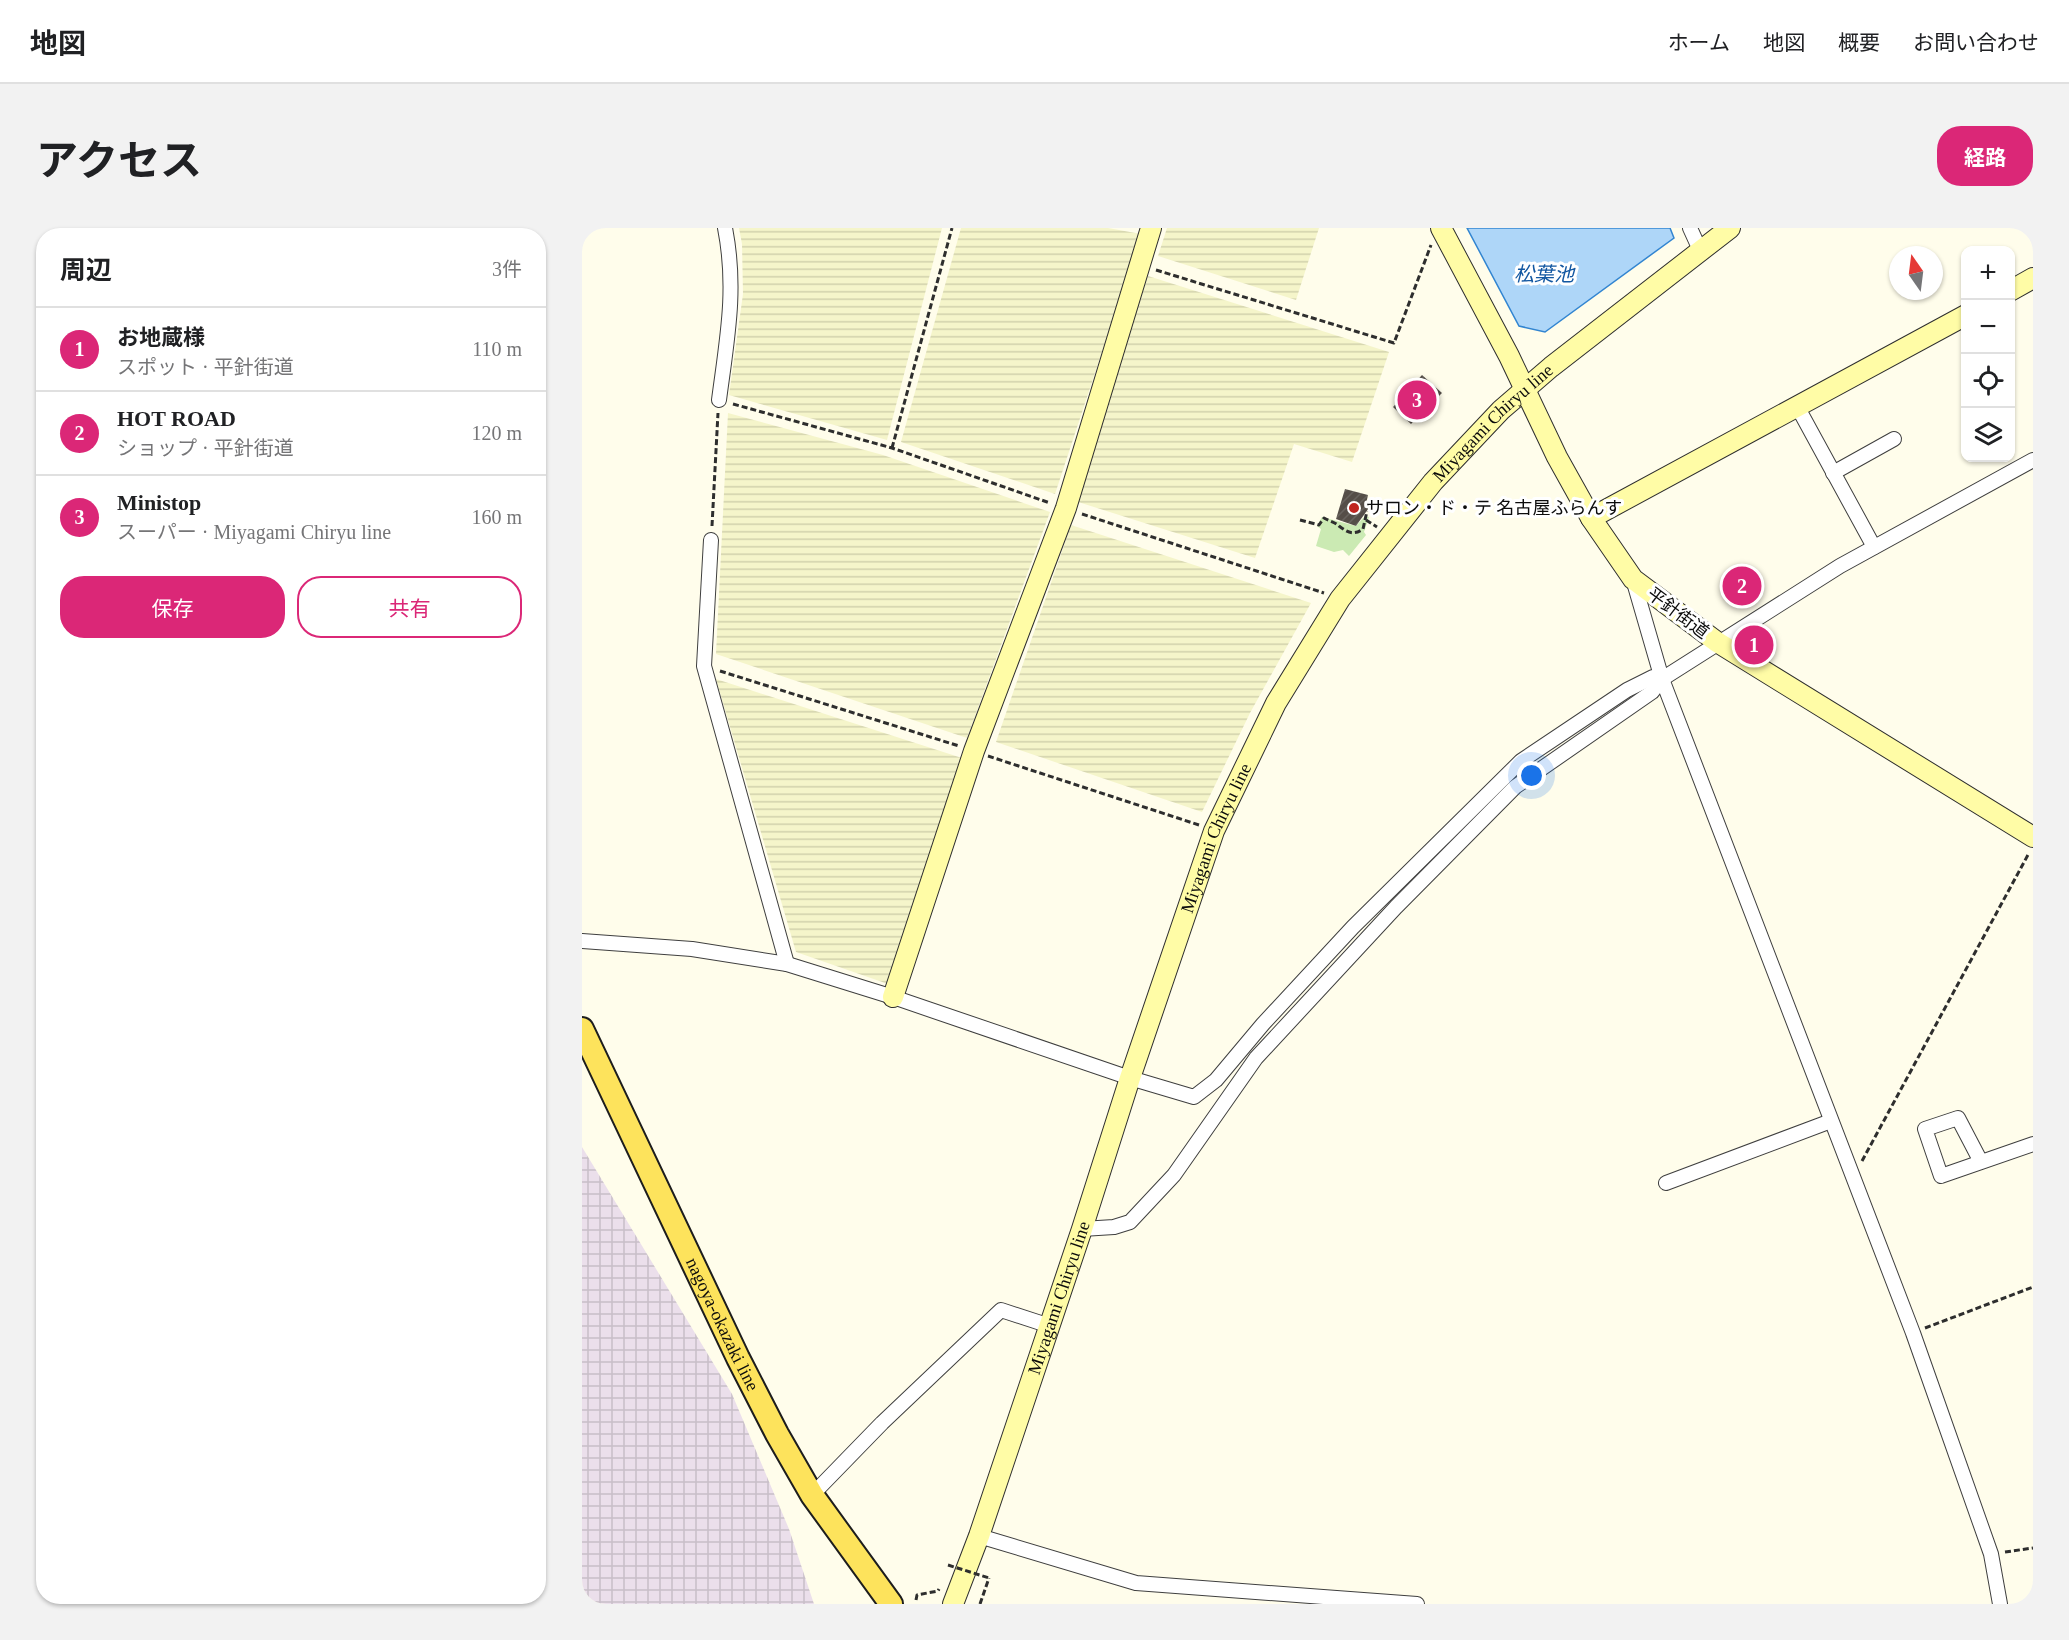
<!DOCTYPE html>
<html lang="ja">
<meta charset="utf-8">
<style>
body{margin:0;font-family:"Times New Roman","Noto Sans JP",serif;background:#f2f2f2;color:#202124}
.controls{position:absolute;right:18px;top:18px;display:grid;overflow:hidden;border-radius:12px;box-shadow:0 2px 4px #0004}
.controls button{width:54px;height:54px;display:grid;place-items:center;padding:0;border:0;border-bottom:2px solid #e0e0e0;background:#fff;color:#202124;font:30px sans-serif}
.compass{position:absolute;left:1307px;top:18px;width:54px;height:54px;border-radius:50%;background:#fff;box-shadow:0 2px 4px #0004;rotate:346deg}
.you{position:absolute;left:950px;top:548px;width:21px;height:21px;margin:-15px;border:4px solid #fff;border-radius:50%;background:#1a73e8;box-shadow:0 0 0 9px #1a73e833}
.badge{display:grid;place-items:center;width:39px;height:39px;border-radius:50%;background:#db2777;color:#fff;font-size:20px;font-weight:700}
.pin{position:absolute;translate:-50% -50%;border:3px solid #fff;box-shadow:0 2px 6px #0006}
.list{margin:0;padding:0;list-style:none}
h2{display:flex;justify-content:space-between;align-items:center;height:78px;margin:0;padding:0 24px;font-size:26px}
h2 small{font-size:20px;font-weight:400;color:#757577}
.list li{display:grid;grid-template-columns:39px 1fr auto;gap:18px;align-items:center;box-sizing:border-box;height:84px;padding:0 24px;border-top:2px solid #e0e0e0}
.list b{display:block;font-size:22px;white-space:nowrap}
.list p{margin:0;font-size:20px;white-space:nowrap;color:#757577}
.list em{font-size:20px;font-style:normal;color:#757577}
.actions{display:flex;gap:12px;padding:18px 24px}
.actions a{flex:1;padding:14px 0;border:2px solid #db2777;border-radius:24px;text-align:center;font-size:21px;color:#db2777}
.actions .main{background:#db2777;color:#fff}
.icon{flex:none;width:33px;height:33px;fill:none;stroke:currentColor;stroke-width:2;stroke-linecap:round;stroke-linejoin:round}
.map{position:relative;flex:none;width:1451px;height:1376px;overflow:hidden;border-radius:24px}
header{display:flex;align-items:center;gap:36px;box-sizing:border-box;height:84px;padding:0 30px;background:#fff;border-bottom:2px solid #e0e0e0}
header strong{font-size:28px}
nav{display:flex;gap:33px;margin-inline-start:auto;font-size:21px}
.intro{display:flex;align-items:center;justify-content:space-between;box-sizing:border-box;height:144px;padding:0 36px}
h1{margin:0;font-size:42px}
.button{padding:15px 27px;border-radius:24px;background:#db2777;color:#fff;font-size:21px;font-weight:700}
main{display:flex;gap:36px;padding:0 36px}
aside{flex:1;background:#fff;border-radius:24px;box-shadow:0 2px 4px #0004}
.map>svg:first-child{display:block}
.industrial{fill:url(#industrial-grid)}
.farmland{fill:url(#farmland-rules)}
.green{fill:#cbeab3}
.water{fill:#aed6f8;stroke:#3285d1;stroke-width:1.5}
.building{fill:url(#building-hatch)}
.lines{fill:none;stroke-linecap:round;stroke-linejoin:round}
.street-casing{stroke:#3f3f3f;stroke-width:16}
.secondary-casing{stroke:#2e2e2e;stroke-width:22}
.primary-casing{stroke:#1d1d1d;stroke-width:26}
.path{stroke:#2e2e2e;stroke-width:3;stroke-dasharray:6 3;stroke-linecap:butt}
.street{stroke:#fff;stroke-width:14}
.secondary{stroke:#fffca6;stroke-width:20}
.primary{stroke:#fde35c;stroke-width:22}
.path-bridge{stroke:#2e2e2e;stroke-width:3;stroke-dasharray:6 3;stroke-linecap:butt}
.poi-dot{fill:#c02520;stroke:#fff;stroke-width:2}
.labels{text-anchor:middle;stroke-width:6;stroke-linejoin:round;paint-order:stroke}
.street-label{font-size:18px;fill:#0c0c0c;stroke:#fff}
.poi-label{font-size:18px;fill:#0c0c0c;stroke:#fff;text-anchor:start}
.water-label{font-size:20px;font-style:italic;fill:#1257a1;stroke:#fff}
</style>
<header>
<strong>地図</strong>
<nav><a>ホーム</a><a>地図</a><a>概要</a><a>お問い合わせ</a></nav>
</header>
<div class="intro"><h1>アクセス</h1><a class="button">経路</a></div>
<main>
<aside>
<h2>周辺<small>3件</small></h2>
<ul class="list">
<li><span class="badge">1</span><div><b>お地蔵様</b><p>スポット · 平針街道</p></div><em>110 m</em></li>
<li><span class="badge">2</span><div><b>HOT ROAD</b><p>ショップ · 平針街道</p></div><em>120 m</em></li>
<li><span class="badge">3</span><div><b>Ministop</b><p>スーパー · Miyagami Chiryu line</p></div><em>160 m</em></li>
</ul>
<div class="actions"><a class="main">保存</a><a>共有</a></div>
</aside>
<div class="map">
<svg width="1451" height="1376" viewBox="0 0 1451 1376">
<defs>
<pattern id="industrial-grid" width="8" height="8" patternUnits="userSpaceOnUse" patternTransform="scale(1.5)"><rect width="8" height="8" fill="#ebdfeb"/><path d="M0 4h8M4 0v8" fill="none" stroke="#c8bec8"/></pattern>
<pattern id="farmland-rules" width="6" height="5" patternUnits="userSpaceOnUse" patternTransform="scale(1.5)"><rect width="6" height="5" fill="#f5f5ca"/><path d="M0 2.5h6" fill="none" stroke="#d1d1ac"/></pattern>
<pattern id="building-hatch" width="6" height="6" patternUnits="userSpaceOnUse" patternTransform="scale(1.5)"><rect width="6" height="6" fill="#554e48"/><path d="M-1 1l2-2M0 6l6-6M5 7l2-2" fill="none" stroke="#68635e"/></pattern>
</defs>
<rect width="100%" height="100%" fill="#fffdeb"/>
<!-- industrial -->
<polygon class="industrial" points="0,919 150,1166 207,1301 232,1376 0,1376"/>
<!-- farmland -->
<g class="farmland">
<polygon points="157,0 360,0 305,212 147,167 161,66 160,16"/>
<polygon points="379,0 526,0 559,6 473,266 319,214"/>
<polygon points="585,0 737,0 714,72 576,28"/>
<polygon points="566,48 807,124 770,234 712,216 673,330 493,273"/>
<polygon points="146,185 301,227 468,284 385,510 134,426"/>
<polygon points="489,297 729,375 668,485 620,584 414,514"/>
<polygon points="134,451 380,530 306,756 214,724"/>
</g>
<!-- green -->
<polygon class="green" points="783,288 787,289 782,304 784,307 767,328 761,322 752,324 734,318 739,301 735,298 740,289 774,298"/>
<!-- water -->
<polygon class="water" points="885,0 1088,0 1092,10 963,104 937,98"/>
<!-- building -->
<g class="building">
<polygon points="840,147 860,165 829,196 811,179"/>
<polygon points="763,261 786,267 784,276 789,277 774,298 754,291"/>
</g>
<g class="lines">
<defs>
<g id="street">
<polyline points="1108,0 1118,22"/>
<path d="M137,172C145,111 155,61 143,0"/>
<polyline points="1215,178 1292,319"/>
<polyline points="1251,245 1312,211"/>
<polyline points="129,312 122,438 205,736"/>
<polyline points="1051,351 1080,451 1331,1105 1409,1326 1418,1376"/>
<polyline points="0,713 110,721 205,736 311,769 548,850 612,869 634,852 681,796 771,699 939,533 1045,462 1071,449 1080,451 1258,338 1451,232"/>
<polyline points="1399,934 1376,890 1343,901 1359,948 1451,916"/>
<polyline points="1084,955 1249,893"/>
<polyline points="500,1001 532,999 548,994 592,947 674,830 814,679 933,559 1070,464 1080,451"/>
<polyline points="230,1267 300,1195 419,1082 468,1098"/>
<polyline points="397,1308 554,1355 835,1376"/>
</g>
<g id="secondary">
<polyline points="859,0 927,128 975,229 1009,290 1051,351 1135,414 1451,609"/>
<polyline points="1428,63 1451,50"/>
<polyline points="1009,290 1384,87"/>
<polyline points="311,769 392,523 484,280 569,0"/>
<path id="s1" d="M371,1376L397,1308L500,1001L548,850L632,603L694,475L758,371L851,254L919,182L969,139L1148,0"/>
</g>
<g id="primary">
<path id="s2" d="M0,801L156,1130L195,1206L230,1267L309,1376"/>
</g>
</defs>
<!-- street casing -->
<use href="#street" class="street-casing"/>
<!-- secondary casing -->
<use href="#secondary" class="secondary-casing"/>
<!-- primary casing -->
<use href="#primary" class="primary-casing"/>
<!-- path -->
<g class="path">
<polyline points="574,42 812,115 849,17"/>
<polyline points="151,176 310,220 468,275"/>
<polyline points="310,220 370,0"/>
<polyline points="500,286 742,365"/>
<path d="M718,292L737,297L742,290C747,293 753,294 757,298C765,304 771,308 781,301L785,283"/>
<polyline points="784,292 795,299"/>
<polyline points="130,298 136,185"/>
<polyline points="138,443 377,518"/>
<polyline points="406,528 617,597"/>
<polyline points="1280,933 1447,625"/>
<polyline points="1343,1100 1451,1059"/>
<polyline points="1423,1324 1451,1320"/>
<polyline points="334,1372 335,1367 356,1363 357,1361"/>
<polyline points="398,1376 407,1350"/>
</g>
<!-- street -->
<use href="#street" class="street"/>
<!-- secondary -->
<use href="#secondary" class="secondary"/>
<!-- primary -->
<use href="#primary" class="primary"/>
<!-- path-bridge -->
<polyline class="path-bridge" points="366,1337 407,1350"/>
</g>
<!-- markers -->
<circle class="poi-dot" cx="772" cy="280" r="6"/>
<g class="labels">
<!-- street labels -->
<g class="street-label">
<text dy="6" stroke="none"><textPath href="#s1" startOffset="1314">Miyagami Chiryu line</textPath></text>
<text transform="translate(1096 385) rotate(37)" y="6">平針街道</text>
<text dy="6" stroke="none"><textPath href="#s1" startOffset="810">Miyagami Chiryu line</textPath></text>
<text dy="6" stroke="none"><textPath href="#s1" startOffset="324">Miyagami Chiryu line</textPath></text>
<text dy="6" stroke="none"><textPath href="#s2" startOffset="327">nagoya-okazaki line</textPath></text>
</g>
<!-- poi labels -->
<g class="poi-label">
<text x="784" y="286">サロン・ド・テ 名古屋ふらんす</text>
</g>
<!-- water labels -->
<g class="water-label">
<text x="962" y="53">松葉池</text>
</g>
</g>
</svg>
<div class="controls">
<button>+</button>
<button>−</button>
<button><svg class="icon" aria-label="locate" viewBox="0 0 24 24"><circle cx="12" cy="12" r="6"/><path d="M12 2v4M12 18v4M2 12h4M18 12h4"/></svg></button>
<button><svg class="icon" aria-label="layers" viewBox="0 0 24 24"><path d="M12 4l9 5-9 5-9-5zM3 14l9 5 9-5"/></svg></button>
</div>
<svg class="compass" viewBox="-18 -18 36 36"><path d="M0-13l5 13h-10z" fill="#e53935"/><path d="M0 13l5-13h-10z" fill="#757577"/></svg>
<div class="you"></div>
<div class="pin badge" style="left:1172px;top:417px">1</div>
<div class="pin badge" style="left:1160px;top:358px">2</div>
<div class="pin badge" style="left:835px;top:172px">3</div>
</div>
</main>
